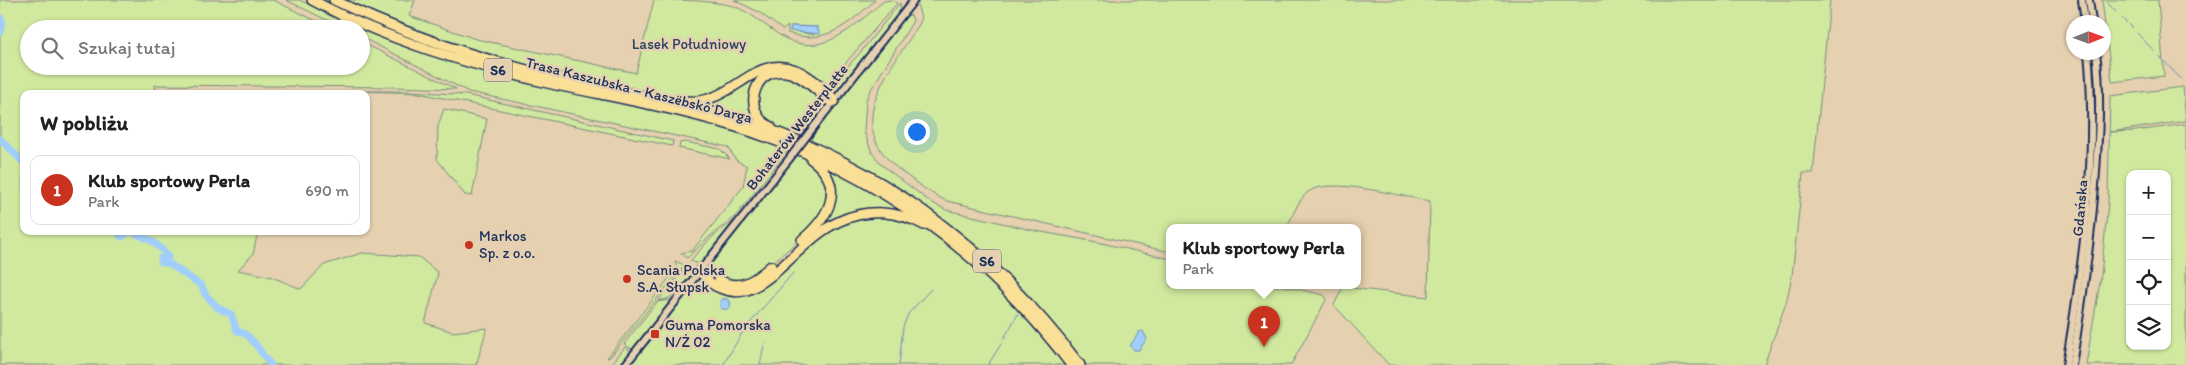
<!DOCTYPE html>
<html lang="pl">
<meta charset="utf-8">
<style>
body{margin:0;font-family:Itim,sans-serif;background:#f6f6f6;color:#202124}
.controls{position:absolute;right:15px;bottom:15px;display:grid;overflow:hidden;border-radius:10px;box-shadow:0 1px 4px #0004}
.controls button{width:45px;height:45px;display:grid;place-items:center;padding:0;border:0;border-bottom:1px solid #e0e0e0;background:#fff;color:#202124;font:25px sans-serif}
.compass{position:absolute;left:2066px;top:15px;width:45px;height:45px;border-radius:50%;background:#fff;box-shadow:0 1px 4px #0004;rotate:89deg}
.you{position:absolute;left:916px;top:131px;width:18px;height:18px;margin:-12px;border:4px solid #fff;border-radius:50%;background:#1a73e8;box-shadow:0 0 0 8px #1a73e833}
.badge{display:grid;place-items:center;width:32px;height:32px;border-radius:50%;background:#c8321e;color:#fff;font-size:16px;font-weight:700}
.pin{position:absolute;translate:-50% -41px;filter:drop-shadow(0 1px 2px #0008)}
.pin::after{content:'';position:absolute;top:26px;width:18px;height:15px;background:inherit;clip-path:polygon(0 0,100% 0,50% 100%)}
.popup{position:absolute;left:1166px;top:224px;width:195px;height:65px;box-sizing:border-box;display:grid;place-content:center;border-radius:10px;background:#fff;filter:drop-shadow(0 1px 4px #0005);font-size:16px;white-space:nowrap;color:#757577}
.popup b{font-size:19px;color:#202124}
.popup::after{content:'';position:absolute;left:50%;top:100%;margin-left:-10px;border:10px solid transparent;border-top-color:#fff}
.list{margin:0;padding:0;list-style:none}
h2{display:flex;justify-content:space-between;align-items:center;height:65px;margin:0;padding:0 20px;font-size:21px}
h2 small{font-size:16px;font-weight:400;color:#757577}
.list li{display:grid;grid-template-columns:32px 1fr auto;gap:15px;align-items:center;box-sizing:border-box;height:70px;margin:0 10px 10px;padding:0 10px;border:1px solid #e0e0e0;border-radius:10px}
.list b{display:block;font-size:19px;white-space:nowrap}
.list p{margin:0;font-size:16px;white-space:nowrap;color:#757577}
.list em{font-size:16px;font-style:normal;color:#757577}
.icon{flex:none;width:28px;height:28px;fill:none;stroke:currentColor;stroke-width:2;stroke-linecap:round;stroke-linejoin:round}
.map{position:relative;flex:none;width:2186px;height:365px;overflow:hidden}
.search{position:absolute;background:#fff;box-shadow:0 1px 4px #0004;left:20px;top:20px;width:350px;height:55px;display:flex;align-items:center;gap:12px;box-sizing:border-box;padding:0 18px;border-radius:28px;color:#757577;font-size:19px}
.panel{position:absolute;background:#fff;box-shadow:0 1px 4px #0004;left:20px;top:90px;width:350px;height:145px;border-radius:10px}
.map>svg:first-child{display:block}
.green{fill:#d0e99e;stroke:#768c7e;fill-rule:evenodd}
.water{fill:#a2cefc;stroke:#6c8ebd}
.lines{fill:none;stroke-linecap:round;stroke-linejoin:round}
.stream{stroke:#6c8ebd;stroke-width:1}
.river{stroke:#a2cefc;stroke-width:7}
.secondary-casing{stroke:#1b2f5e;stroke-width:10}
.motorway-casing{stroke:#1b2f5e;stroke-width:12}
.secondary{stroke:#e5d0af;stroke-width:6}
.motorway{stroke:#fadf96;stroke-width:9}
.secondary-bridge-casing{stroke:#1b2f5e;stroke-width:10;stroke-linecap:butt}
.secondary-bridge{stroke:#e5d0af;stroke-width:6}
.poi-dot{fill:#c8321e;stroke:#e5d0af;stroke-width:2}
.labels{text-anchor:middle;stroke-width:5;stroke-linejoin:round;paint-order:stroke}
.shield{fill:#e5d0af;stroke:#585f76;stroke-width:1}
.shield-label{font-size:14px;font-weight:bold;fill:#1b2f5e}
.park-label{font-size:15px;fill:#2d4264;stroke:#e5d0af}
.street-label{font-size:15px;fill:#1b2f5e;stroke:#e5d0af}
.poi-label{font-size:15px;fill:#1b2f5e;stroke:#e5d0af;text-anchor:start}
</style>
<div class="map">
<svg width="2186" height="365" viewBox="0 0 2186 365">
<rect width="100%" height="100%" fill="#e5d0af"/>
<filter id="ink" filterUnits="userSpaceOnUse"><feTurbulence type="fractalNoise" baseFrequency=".02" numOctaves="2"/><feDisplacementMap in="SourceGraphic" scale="10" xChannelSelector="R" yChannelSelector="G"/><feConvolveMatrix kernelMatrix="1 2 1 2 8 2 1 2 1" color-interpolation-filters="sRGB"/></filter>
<g filter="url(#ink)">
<!-- green -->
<g class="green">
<polygon points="0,0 273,0 333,29 29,29 29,66 361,66 361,42 456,89 395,87 155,85 156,93 263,94 24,94 24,231 258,231 253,254 238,270 272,277 301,289 324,265 362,253 419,257 438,273 425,323 453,332 487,328 476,365 0,365"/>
<polygon points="286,0 299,0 363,29 719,126 788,150 735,217 710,236 687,258 681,253 692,251 743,187 747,166 736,160 728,147 469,92 361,37 361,29 345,29"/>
<polygon points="319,0 325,0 515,72 429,46"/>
<path d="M339,0H415L409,16L476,39L636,73L654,0C680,0 708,0 733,6C750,12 763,24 778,34C821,63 853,26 884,1L892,0L897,3L825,87L792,65L779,63L711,95L690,100L526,66L446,43Z"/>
<path d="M734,0H875C849,24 825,46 788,33V26L783,30L759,12ZM792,26L818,27L814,35L791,30Z"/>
<path d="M919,0H1830L1813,173H1803L1792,276L1786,303L1764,365H1389L1334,305L1343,287L1428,297L1430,201C1403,197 1329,176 1308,192C1298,200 1292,217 1287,228H1170V252L947,201C931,194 918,184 905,174C838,126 888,74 920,23C923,14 915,8 919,0Z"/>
<polygon points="2102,0 2158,0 2164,76 2112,82"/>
<polygon points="900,3 901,12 839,90 833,92 829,87 860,53"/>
<path d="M911,15L913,21L870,91L866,100L864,131L872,153L883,166L929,201L946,210L1036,231L1097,242L1170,259V286H1283L1324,295L1326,297V300L1291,365H1085C1017,268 919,187 810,141L816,131L906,16Z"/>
<polygon points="781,69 754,86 761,123 697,104 757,75"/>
<polygon points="778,74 799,80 823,102 821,109 799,136 768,123 755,104 762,82"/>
<path d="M2183,87L2186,121L2110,132L2136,131L2186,124V365H2086L2101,276L2108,203L2110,96ZM2130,174H2167V346H2130Z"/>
<polygon points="360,91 410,91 466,95 673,141 672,146 419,93"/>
<polygon points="444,109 487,119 472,196 465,195 437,159 438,126"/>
<polygon points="685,142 720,149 730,159 679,148 680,143"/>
<path d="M799,154C871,195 789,248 753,278C740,284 718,282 710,269L711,261L791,162Z"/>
<polygon points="824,165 854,180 913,217 845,216 758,282 724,287 717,282 758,280 813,233 831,208"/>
<polygon points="890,216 921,225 960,253 1019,309 1066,365 627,365 655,336 656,337 662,322 697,281 703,281 744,293 817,237 854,218"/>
<polygon points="736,219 701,264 690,261 711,238"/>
<polygon points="675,261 684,265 610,357 607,358 677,268"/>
<polygon points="687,265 692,274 677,291 676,278"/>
<polygon points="675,280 675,291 670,298 658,301"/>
<polygon points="669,300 666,310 633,350 624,344 657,302"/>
<polygon points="625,347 632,352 622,365 611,365"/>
</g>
<!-- water -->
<g class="water">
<polygon points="791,26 817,27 820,34 790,31"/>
<circle cx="725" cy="304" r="5.5"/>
<polygon points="1143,331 1147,339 1139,350 1134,350 1130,346 1139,332"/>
</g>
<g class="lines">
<!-- stream -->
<g class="stream">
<polyline points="2105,0 2116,12"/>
<polyline points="2122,18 2132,28"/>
<polyline points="2137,33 2154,51"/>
<polyline points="2159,56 2182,80"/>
<polyline points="1003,340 1018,314"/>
<polyline points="723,365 744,330 793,273"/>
<polyline points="760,365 765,341"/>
<polyline points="899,365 903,327 908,314 931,289"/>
<polyline points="988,365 1001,344"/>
</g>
<!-- river -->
<g class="river">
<polyline points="0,17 3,22 0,32"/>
<polyline points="0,139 24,163"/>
<path d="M119,231L120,236L122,237L130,231L152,241L168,255V257L161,258V262L170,264L202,286L205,294L218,308L231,314L237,331C253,334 260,353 271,365"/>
</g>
<defs>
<g id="secondary">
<polyline points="2082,0 2085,22"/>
<polyline points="2089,0 2092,22"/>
<polyline points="809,133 914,0"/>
<polyline points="625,365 789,159"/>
<path d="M2066,365C2083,262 2098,157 2088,52"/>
<path d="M2072,365C2082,305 2090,246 2095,186C2098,141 2102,98 2096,52"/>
</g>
<g id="motorway">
<path d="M312,0C386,40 471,65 552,84C612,97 672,107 730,125C867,166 985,251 1071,365"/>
<path d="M334,0C404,34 476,58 551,76C611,91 672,100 731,117C873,158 991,248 1080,365"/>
<path d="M686,101C737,107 759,38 813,80C821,86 830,92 834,101"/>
<path d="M771,127C739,112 755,62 790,73C804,77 817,91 828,100L834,101"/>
<path d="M802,240C830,216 847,186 811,159"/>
<path d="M700,270C709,288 734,297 752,288C783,273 806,236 840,221C868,208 898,211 924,225"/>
<path d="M719,280C740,292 755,280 771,266"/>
</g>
</defs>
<!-- secondary casing -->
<use href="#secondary" class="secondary-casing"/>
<!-- motorway casing -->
<use href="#motorway" class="motorway-casing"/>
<!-- secondary -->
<use href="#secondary" class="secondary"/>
<!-- motorway -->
<use href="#motorway" class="motorway"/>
<defs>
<polyline id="secondary-bridge" points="789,159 809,133"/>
</defs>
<!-- secondary-bridge casing -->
<use href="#secondary-bridge" class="secondary-bridge-casing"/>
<!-- secondary-bridge -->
<use href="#secondary-bridge" class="secondary-bridge"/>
</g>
</g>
<!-- markers -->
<g class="poi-dot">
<circle cx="469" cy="245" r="5"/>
<circle cx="627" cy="279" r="5"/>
<rect x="650" y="329" width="10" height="10" rx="2.5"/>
</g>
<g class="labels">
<!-- shield labels -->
<g class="shield">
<rect x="484" y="58.5" width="28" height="23" rx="4"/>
<rect x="973" y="249.5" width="28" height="23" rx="4"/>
</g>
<g class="shield-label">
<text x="498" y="75">S6</text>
<text x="987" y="266">S6</text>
</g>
<!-- park labels -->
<g class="park-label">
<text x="689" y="49">Lasek Południowy</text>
</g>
<!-- street labels -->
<g class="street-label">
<text transform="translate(639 90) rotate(14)" y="5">Trasa Kaszubska – Kaszëbskô Darga</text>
<text transform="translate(797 127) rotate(-52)" y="5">Bohaterów Westerplatte</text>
<text transform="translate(2080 208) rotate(-85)" y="5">Gdańska</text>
</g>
<!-- poi labels -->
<g class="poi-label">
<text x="479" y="241">Markos<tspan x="479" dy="17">Sp. z o.o.</tspan></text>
<text x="637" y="275">Scania Polska<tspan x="637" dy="17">S.A. Słupsk</tspan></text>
<text x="665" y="330">Guma Pomorska<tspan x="665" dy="17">N/Ż 02</tspan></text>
</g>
</g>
</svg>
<div class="controls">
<button>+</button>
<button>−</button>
<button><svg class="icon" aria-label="locate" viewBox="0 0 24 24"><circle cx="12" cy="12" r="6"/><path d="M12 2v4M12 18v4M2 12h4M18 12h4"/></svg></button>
<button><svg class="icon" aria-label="layers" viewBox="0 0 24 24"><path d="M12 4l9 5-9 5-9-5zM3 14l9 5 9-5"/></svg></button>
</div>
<svg class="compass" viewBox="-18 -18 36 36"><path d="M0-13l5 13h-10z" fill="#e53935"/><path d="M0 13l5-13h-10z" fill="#757577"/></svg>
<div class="you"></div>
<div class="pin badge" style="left:1264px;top:347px">1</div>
<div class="popup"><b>Klub sportowy Perla</b>Park</div>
<div class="search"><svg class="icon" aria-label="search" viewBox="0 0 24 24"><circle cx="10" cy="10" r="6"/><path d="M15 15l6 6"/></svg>Szukaj tutaj</div>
<section class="panel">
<h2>W pobliżu<small></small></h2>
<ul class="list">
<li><span class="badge">1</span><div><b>Klub sportowy Perla</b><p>Park</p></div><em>690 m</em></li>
</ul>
</section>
</div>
